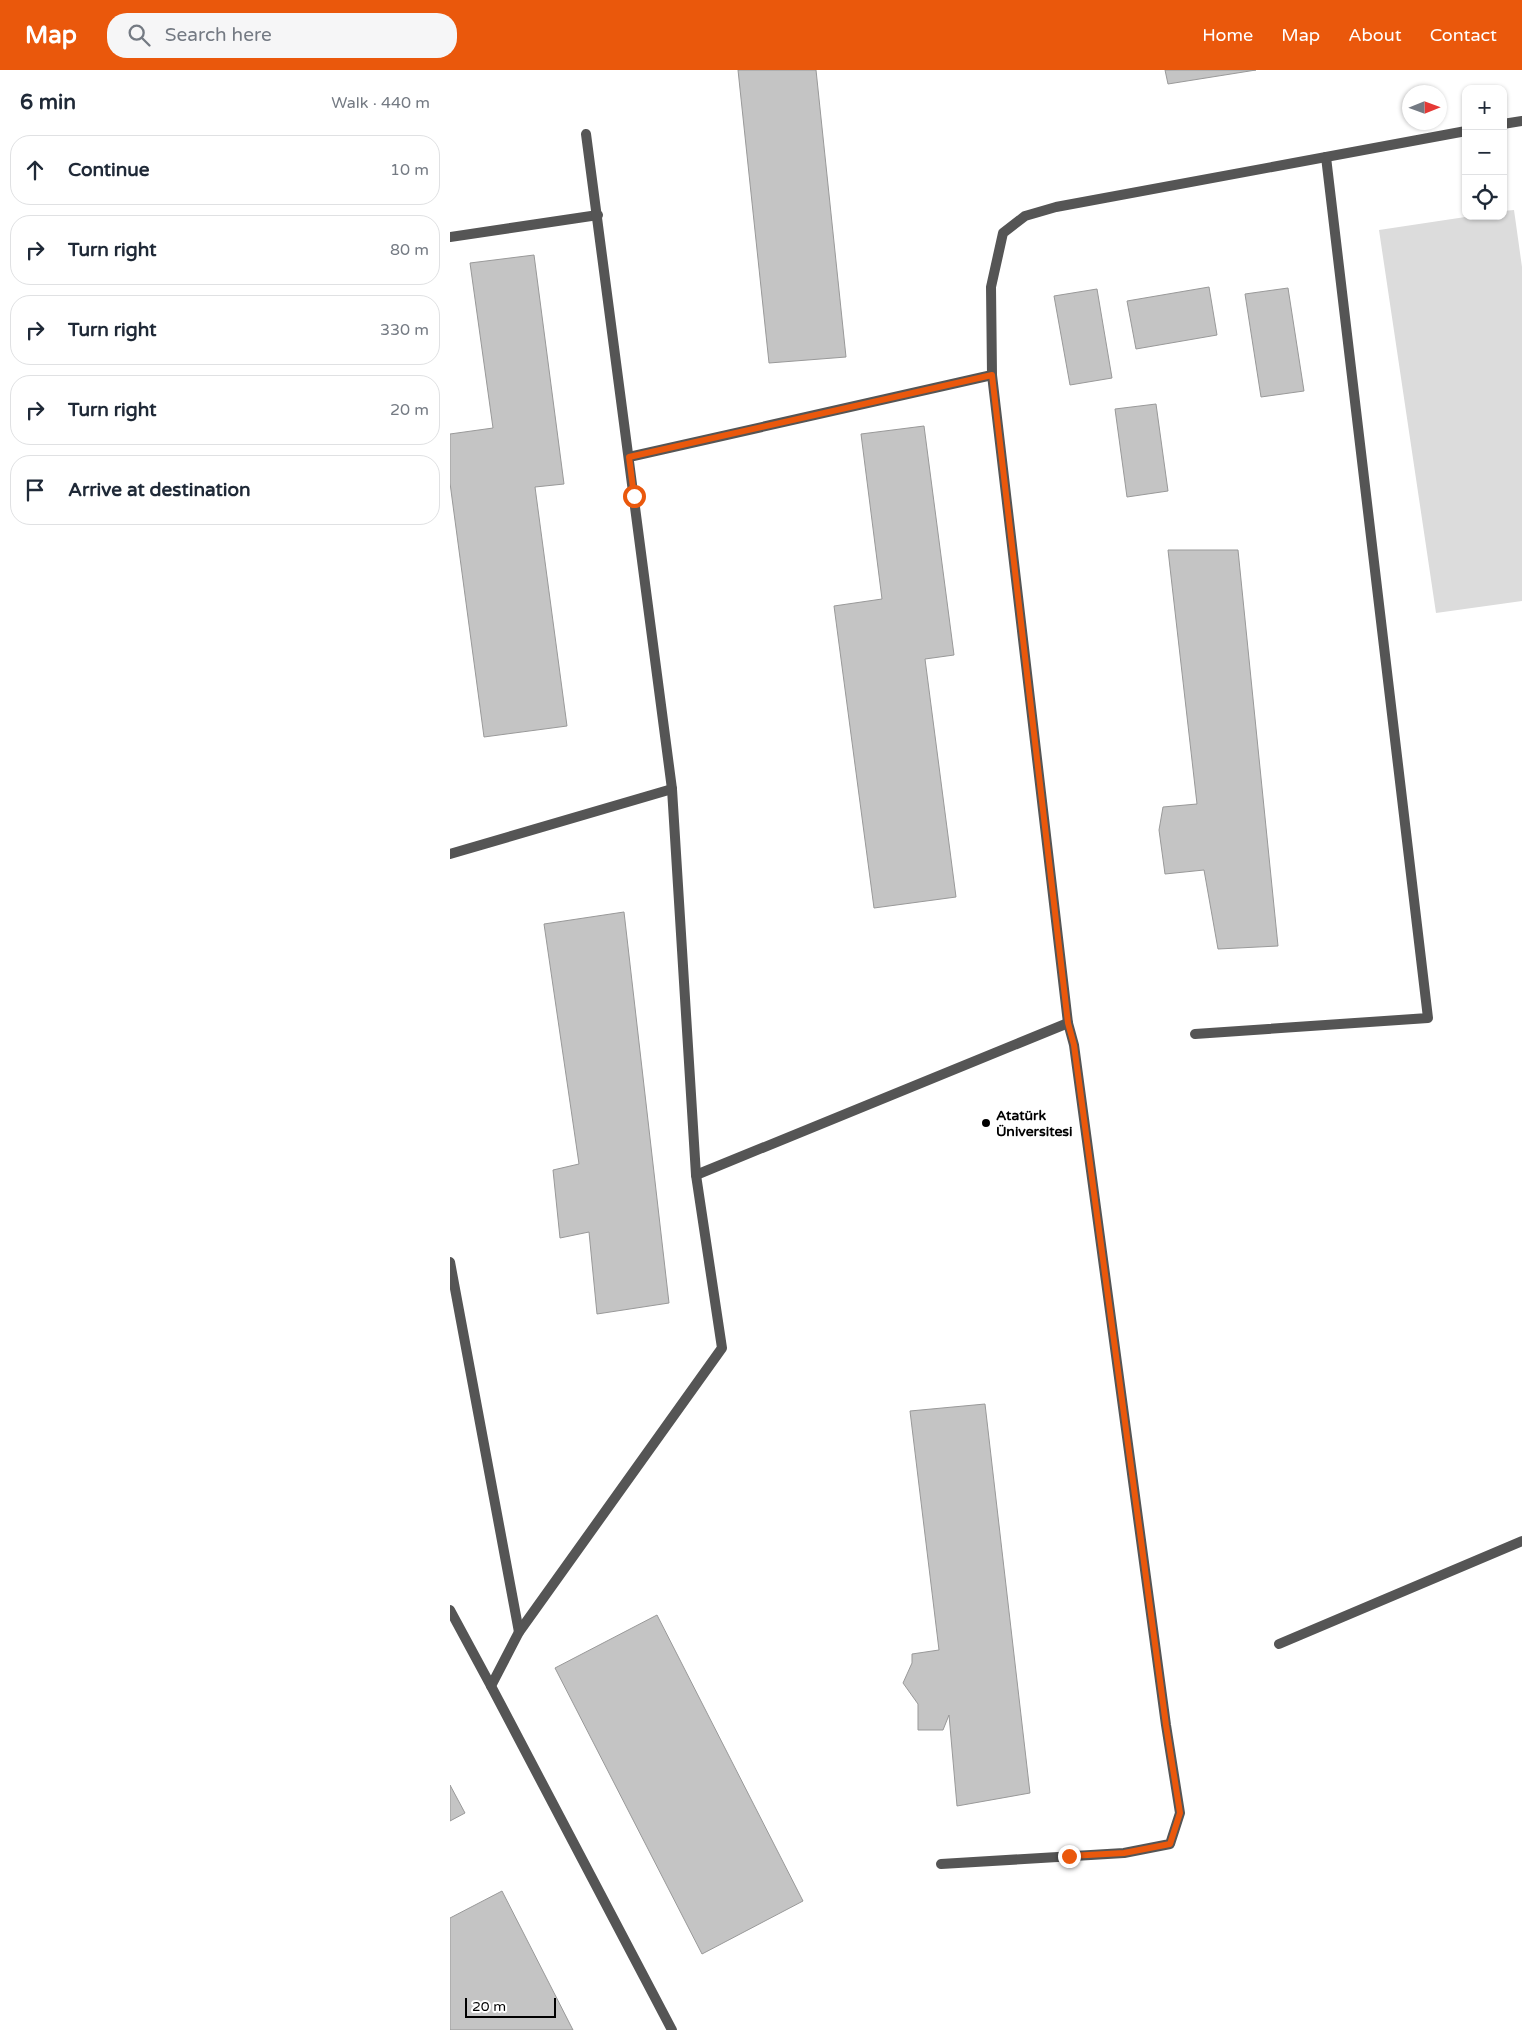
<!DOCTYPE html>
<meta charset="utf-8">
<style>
body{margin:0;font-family:"Varela Round",sans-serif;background:#f6f6f7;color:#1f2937}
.controls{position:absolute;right:15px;top:15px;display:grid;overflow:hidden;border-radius:10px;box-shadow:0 1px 4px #0004}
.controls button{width:45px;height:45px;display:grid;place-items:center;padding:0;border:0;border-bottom:1px solid #e0e1e3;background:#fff;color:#1f2937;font:25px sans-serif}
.compass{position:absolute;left:952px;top:15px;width:45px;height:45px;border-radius:50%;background:#fff;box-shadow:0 1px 4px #0004;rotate:89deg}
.scale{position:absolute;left:15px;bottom:12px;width:91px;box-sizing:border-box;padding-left:5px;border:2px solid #000;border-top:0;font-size:14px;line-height:18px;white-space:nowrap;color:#000;-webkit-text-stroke:4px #fff;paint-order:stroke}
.stop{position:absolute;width:15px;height:15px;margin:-11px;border:4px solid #ea580c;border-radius:50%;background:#fff}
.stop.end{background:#ea580c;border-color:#fff;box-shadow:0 1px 5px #0008}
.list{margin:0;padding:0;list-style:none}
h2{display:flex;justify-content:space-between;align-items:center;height:65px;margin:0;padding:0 20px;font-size:21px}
h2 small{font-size:16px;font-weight:400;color:#747a83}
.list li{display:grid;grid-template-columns:32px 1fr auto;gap:15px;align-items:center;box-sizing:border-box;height:70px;margin:0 10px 10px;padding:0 10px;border:1px solid #e0e1e3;border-radius:20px}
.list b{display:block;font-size:19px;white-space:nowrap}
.list em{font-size:16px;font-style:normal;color:#747a83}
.icon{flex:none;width:28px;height:28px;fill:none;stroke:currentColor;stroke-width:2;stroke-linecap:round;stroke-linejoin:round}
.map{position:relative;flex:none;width:1072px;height:1960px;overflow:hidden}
header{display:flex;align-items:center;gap:30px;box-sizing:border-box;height:70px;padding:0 25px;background:#ea580c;color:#fff}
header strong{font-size:24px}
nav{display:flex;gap:28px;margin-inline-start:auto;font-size:18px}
.search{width:350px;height:45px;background:#f6f6f7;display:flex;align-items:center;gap:12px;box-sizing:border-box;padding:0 18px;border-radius:20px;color:#747a83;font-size:19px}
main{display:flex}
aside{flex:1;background:#fff}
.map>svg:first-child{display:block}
.green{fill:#dcdcdc}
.building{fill:#c4c4c4;stroke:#999}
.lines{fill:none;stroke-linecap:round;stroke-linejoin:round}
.service{stroke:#555;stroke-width:10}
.pedestrian{stroke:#555;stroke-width:10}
.minor{stroke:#555;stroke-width:10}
.route{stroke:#ea580c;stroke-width:6}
.poi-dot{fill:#000;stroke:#fff;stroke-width:2}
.labels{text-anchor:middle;stroke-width:4;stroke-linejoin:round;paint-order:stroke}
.poi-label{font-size:14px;font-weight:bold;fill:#000;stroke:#fff;text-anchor:start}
</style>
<header>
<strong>Map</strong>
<div class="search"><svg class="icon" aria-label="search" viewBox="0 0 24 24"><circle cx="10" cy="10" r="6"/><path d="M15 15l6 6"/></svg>Search here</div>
<nav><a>Home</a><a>Map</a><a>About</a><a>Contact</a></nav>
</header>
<main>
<aside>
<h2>6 min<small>Walk · 440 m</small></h2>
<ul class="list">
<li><svg class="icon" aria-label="ahead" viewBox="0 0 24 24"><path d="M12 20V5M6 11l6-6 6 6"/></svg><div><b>Continue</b></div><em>10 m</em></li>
<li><svg class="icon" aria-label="right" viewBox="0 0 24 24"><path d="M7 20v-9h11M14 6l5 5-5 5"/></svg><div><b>Turn right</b></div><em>80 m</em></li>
<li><svg class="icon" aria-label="right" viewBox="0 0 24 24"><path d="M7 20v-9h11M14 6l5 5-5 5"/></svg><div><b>Turn right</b></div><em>330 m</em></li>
<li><svg class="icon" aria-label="right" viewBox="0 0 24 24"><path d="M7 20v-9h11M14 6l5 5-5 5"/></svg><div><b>Turn right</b></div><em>20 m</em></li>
<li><svg class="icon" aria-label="arrive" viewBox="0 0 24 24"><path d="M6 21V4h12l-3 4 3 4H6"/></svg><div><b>Arrive at destination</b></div></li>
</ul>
</aside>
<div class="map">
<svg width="1072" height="1960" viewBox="0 0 1072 1960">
<rect width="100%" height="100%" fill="#fff"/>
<!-- green -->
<polygon class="green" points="1064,140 1072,197 1072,531 986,543 929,160 1022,146 1053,146 1053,141"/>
<!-- building -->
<g class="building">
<polygon points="288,0 366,0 396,287 319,293"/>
<polygon points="715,0 806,0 718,14"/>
<polygon points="84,185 114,414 85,417 117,656 34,667 0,413 0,364 43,358 20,193"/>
<polygon points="759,217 767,265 686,279 677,231"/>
<polygon points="838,218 854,321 811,327 795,224"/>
<polygon points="647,219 662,308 620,315 604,226"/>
<polygon points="706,334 718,421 677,427 665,339"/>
<polygon points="474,356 504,585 475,589 506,827 424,838 384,536 432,529 411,364"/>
<polygon points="718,480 788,480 828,876 768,879 754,800 715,804 709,760 713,737 747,734"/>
<polygon points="174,842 219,1233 147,1244 139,1162 110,1168 103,1100 129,1094 94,854"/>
<polygon points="535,1334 580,1723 507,1736 499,1645 493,1660 468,1660 468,1634 453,1613 462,1593 462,1584 489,1580 460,1341"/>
<polygon points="207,1545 353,1831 252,1884 105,1598"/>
<polygon points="0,1715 15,1743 0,1751"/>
<polygon points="52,1821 123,1960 0,1960 0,1848"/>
</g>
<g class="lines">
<!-- service -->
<polyline class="service" points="745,964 978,948 876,87"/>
<!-- pedestrian -->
<polyline class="pedestrian" points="246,1105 618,953"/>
<!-- minor -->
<g class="minor">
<polyline points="1053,54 1072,51"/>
<polyline points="0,167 148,145"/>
<polyline points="179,387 542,305"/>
<polyline points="0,784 222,719"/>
<polyline points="0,1192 69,1562"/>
<polyline points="0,1540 41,1616 69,1562 272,1278 246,1105 222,719 136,64"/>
<polyline points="829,1574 1072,1471"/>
<polyline points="41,1616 222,1960"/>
<polyline points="491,1794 674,1783 720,1774 730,1743 716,1655 624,975 618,953 542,305 541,217 553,163 575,146 606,137 1016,61"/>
</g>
</g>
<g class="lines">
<!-- route -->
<polyline class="route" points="184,426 179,387 542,305 618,953 624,975 716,1655 730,1743 720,1774 674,1783 619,1786"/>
</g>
<!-- markers -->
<circle class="poi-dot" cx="536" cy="1053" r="5"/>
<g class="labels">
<!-- poi labels -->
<g class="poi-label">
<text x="546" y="1050">Atatürk<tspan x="546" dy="16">Üniversitesi</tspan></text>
</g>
</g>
</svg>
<div class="controls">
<button>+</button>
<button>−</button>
<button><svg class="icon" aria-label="locate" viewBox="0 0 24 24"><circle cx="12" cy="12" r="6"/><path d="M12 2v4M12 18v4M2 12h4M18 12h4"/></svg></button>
</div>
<svg class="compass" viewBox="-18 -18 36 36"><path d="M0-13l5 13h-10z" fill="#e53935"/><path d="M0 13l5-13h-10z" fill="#747a83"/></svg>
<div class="scale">20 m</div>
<div class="stop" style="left:184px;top:426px"></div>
<div class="stop end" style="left:619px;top:1786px"></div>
</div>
</main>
